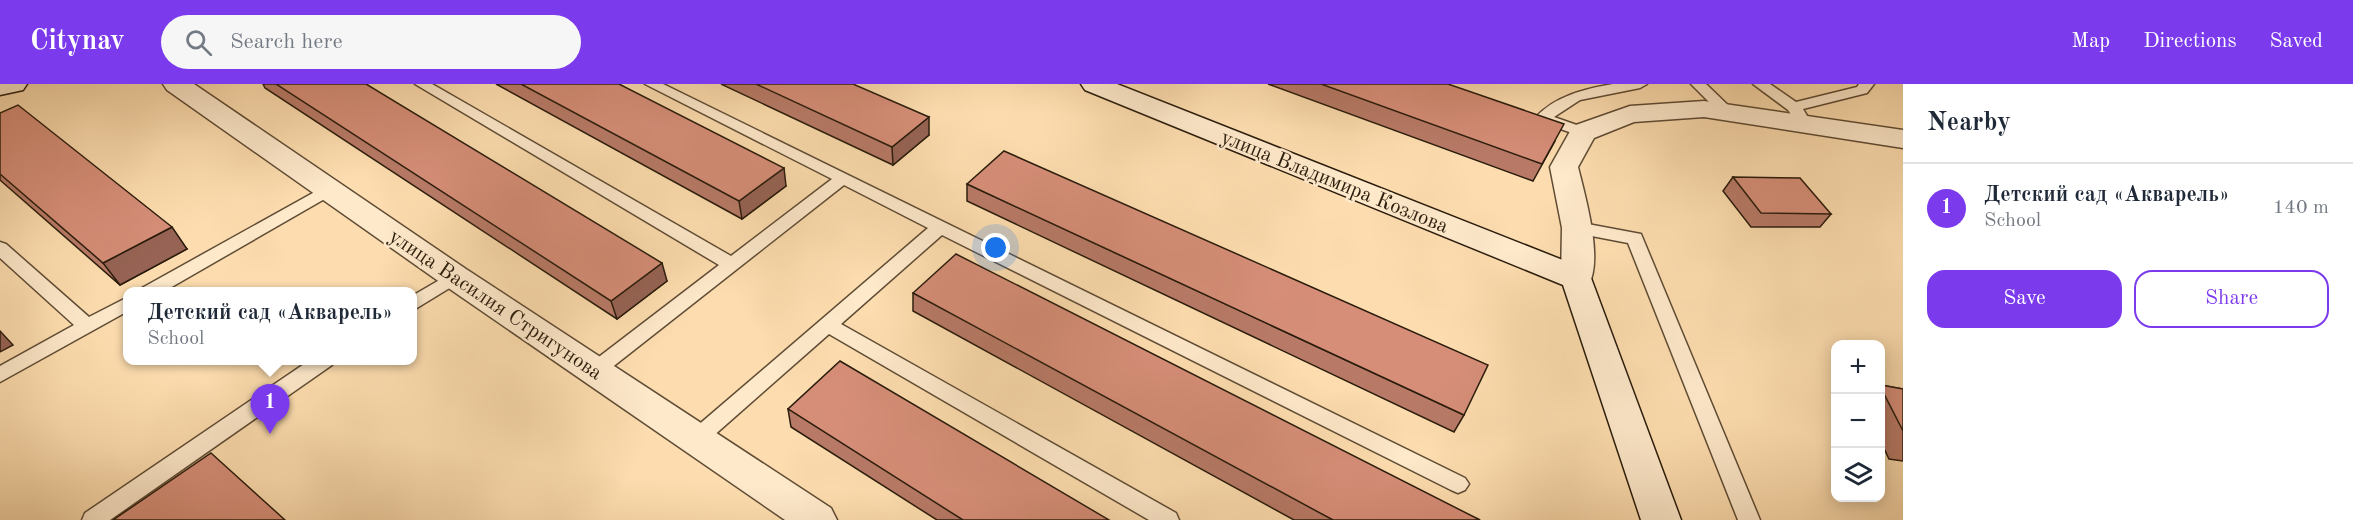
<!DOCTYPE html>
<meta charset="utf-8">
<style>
body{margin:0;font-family:"Old Standard TT",serif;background:#f6f6f7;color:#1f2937}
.controls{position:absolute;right:18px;bottom:18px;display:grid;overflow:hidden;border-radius:12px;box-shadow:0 3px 15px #0003}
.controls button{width:54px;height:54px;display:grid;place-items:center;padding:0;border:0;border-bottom:2px solid #e0e1e3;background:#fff;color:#1f2937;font:30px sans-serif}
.you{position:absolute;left:996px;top:164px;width:21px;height:21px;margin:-15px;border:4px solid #fff;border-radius:50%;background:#1a73e8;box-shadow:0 0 0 9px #1a73e833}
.badge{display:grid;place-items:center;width:39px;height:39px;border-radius:50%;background:#7c3aed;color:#fff;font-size:20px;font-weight:700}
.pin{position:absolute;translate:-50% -50px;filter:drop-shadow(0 2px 3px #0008)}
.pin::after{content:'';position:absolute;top:32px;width:21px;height:18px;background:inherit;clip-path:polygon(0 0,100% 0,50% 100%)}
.popup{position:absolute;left:123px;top:203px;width:294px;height:78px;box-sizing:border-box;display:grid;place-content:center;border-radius:12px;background:#fff;filter:drop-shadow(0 2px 4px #0005);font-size:20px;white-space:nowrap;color:#747a83}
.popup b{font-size:22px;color:#1f2937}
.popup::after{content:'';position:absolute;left:50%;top:100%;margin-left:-12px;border:12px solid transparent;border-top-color:#fff}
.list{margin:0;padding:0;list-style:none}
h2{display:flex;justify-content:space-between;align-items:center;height:78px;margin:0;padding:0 24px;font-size:26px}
h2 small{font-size:20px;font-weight:400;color:#747a83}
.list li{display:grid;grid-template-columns:39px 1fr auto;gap:18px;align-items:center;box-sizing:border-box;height:90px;padding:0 24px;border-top:2px solid #e0e1e3}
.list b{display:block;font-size:22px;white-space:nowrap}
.list p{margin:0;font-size:20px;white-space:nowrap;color:#747a83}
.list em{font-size:20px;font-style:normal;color:#747a83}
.actions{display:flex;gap:12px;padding:18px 24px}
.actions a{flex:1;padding:14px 0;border:2px solid #7c3aed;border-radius:18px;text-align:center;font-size:21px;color:#7c3aed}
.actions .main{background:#7c3aed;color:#fff}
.icon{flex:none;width:33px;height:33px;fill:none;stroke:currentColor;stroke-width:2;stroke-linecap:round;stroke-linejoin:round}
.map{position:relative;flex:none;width:1903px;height:436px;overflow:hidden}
header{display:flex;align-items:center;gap:36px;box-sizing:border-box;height:84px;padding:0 30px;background:#7c3aed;color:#fff}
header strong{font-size:28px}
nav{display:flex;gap:33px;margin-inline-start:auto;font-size:21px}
.search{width:420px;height:54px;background:#f6f6f7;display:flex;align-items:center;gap:15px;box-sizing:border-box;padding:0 21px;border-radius:33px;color:#747a83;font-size:22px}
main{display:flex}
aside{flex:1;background:#fff}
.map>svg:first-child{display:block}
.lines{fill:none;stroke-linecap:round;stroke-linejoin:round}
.lane-casing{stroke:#5f4c35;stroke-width:3}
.street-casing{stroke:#5f4c35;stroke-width:3}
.secondary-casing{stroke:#2a1c0c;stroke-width:3}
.lane{fill:#fee9cb;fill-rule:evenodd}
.street{fill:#fee9cb;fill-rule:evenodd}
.secondary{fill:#fee9cb;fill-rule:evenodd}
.wall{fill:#b87a67;stroke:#2a1c0c;stroke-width:1.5}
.shaded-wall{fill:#966354;stroke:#2a1c0c;stroke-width:1.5}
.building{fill:#d68e78;stroke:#2a1c0c;stroke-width:1.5}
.labels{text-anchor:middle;stroke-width:5;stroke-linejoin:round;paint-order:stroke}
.street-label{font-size:21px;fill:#2a1c0c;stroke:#fee9cb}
</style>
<header>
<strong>Citynav</strong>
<div class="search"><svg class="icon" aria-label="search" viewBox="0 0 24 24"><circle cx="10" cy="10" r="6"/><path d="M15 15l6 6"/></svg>Search here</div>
<nav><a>Map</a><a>Directions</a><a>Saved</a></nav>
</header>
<main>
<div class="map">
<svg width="1903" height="436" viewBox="0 0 1903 436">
<rect width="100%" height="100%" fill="#fdddaf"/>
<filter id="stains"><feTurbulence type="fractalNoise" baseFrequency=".00333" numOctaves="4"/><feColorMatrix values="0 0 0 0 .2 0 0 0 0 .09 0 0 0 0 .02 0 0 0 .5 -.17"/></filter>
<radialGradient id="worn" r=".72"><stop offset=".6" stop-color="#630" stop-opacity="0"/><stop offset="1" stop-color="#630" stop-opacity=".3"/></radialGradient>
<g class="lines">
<defs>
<g id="lane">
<polygon points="415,0 432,0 731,172 832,95 645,0 663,0 1465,394 1469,400 1465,406 1458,409 1451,406 942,151 841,240 1176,429 1179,436 1149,436 829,250 703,361 696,363 689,361 686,355 689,349 928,144 844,101 601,292 594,294 587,292 584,287 587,282 719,181"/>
<path d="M1613,0H1647L1640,4L1580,16L1554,33L1588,45L1591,48L1588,51H1578L1537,37L1535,34C1555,12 1584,5 1613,0Z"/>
<polygon points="1691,0 1706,0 1733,26 1735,29 1733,32 1723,32"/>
<polygon points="1753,0 1770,0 1796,18 1857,3 1859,0 1874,0 1867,9 1803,25 1812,40 1804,45 1799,43 1788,26"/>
<polygon points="329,100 337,105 335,109 163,208 139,208 142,204"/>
<polygon points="1577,138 1641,150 1760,436 1738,436 1628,159 1571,148 1569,144"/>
<polygon points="0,158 6,160 89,233 128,213 128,227 0,298 0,282 74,241 0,174"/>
<polygon points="455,187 461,189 464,193 461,197 412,227 412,212"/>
<polygon points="310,276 334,276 332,281 110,436 82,436 85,429"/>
</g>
<g id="street">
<polygon points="163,0 194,0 466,185 831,424 837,436 785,436 444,201 167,6"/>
<path d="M1704,17L1903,46V64L1704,33L1634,38L1594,54L1578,83C1585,112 1604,176 1588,202L1577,205L1566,202L1561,194L1562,144L1550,83L1573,42L1630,22Z"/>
</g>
<g id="secondary">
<polygon points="0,0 27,0 23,6 0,11"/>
<polygon points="1081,0 1117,0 1588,186 1681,436 1641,436 1563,201 1085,6"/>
</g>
</defs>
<!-- lane casing -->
<use href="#lane" class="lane-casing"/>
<!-- street casing -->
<use href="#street" class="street-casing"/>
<!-- secondary casing -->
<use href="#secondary" class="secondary-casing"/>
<!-- lane -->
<use href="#lane" class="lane"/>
<!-- street -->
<use href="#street" class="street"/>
<!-- secondary -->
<use href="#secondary" class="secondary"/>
</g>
<!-- wall -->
<g class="wall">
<polygon points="263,0 366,0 667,197 617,235 265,4"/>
<polygon points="496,0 619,0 786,102 742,135"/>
<polygon points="721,0 853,0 929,51 893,81"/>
<polygon points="1268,0 1448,0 1555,57 1533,97"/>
<polygon points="0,29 187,165 120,201 0,96"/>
<polygon points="1733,93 1831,130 1820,143 1751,143 1723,107"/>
<polygon points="967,100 1464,331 1454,348 967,117"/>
<polygon points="913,209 1480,436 1294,436 913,227"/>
<polygon points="1881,301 1903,305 1903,377 1889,375 1881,358"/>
<polygon points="788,325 1109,436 937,436 791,343"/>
</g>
<!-- shaded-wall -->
<g class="shaded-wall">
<polygon points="929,33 929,51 893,81 892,63"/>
<polygon points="784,84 786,102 742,135 739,117"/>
<polygon points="172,143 187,165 120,201 103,179"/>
<polygon points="662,179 667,197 617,235 611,217"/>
<polygon points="0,247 13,261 0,268"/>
</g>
<!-- building -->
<g class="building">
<polygon points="276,0 366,0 662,179 611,217"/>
<polygon points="521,0 619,0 784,84 739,117"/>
<polygon points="756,0 853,0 929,33 892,63"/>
<polygon points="1321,0 1448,0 1564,40 1542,80"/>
<polygon points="18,21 172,143 103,179 0,90 0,29"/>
<polygon points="1004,67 1488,281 1464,331 967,100"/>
<polygon points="1733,93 1800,94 1831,130 1761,129"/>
<polygon points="956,170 1480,436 1333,436 913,209"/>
<polygon points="840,277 1109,436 963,436 788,325"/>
<polygon points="1881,301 1903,305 1903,347 1881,304"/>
<polygon points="211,369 285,436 113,436"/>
</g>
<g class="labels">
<!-- street labels -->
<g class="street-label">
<text transform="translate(1335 97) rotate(22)" y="7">улица Владимира Козлова</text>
<text transform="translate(496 220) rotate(34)" y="7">улица Василия Стригунова</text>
</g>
</g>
<rect width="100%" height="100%" filter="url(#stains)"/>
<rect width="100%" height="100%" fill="url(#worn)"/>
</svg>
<div class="controls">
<button>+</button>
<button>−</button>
<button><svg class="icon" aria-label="layers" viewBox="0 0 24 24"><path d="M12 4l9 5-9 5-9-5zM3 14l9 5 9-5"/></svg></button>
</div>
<div class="you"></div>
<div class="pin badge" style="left:270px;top:350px">1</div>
<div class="popup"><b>Детский сад «Акварель»</b>School</div>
</div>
<aside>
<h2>Nearby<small></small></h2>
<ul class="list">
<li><span class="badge">1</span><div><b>Детский сад «Акварель»</b><p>School</p></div><em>140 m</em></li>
</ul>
<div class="actions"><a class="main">Save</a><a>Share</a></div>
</aside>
</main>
